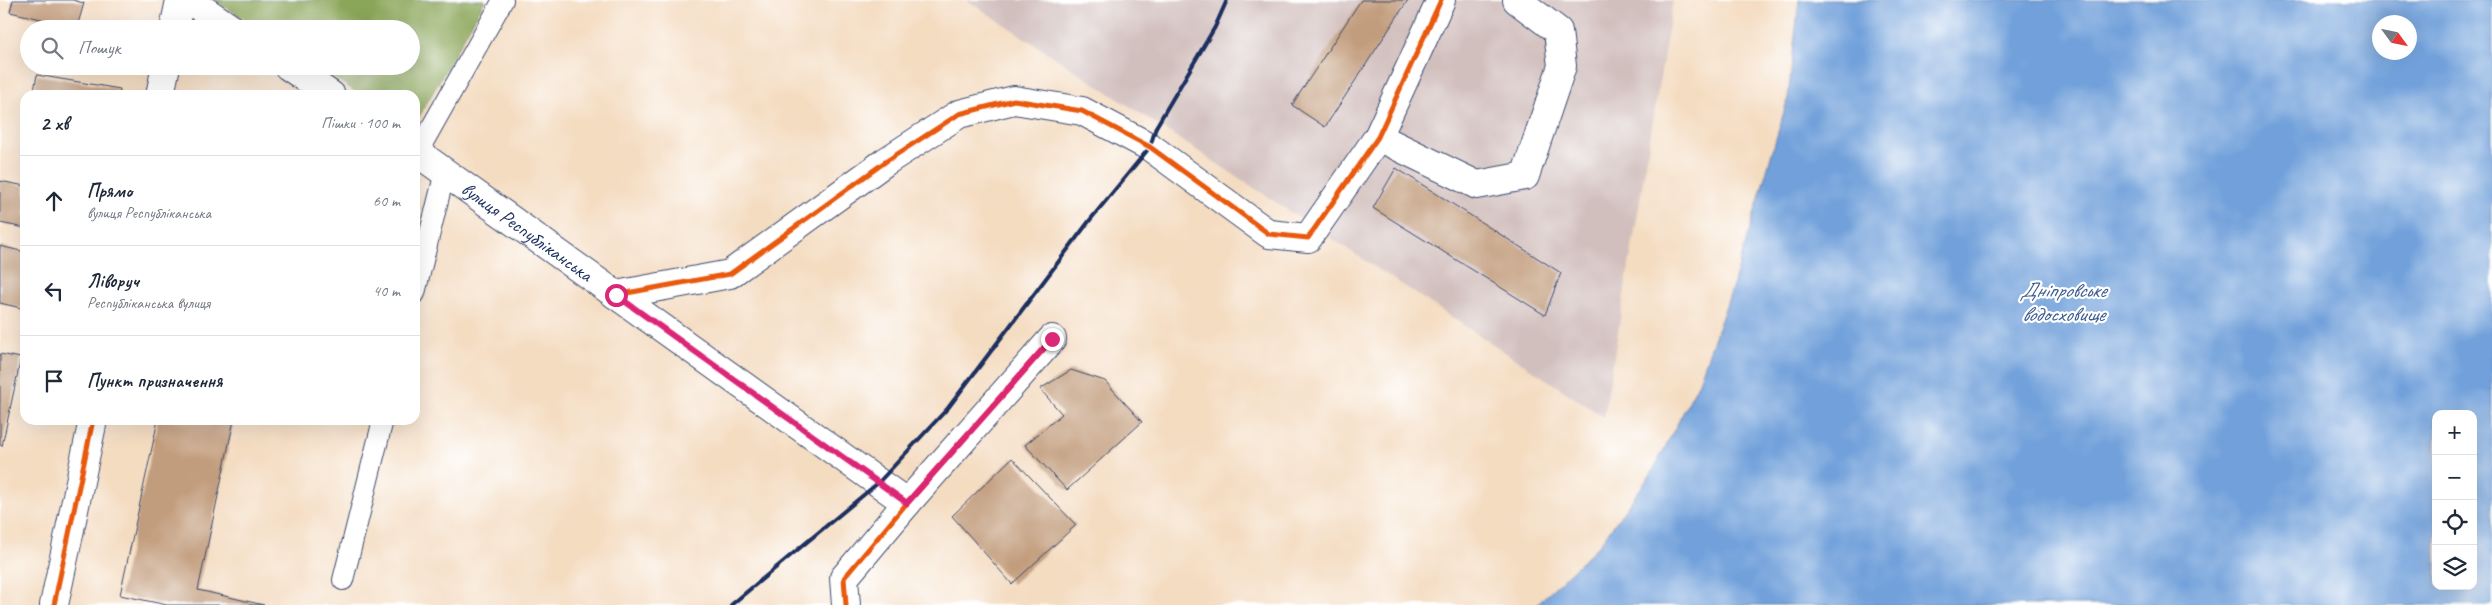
<!DOCTYPE html>
<html lang="uk">
<meta charset="utf-8">
<style>
body{margin:0;font-family:Caveat,sans-serif;background:#f2f2f3;color:#1f2937}
.controls{position:absolute;right:15px;bottom:15px;display:grid;overflow:hidden;border-radius:10px;box-shadow:0 5px 20px #0002}
.controls button{width:45px;height:45px;display:grid;place-items:center;padding:0;border:0;border-bottom:1px solid #e0e1e3;background:#fff;color:#1f2937;font:25px sans-serif}
.compass{position:absolute;left:2372px;top:15px;width:45px;height:45px;border-radius:50%;background:#fff;box-shadow:0 5px 20px #0002;rotate:123deg}
.stop{position:absolute;width:15px;height:15px;margin:-11px;border:4px solid #db2777;border-radius:50%;background:#fff}
.stop.end{background:#db2777;border-color:#fff;box-shadow:0 1px 5px #0008}
.list{margin:0;padding:0;list-style:none}
h2{display:flex;justify-content:space-between;align-items:center;height:65px;margin:0;padding:0 20px;font-size:21px}
h2 small{font-size:16px;font-weight:400;color:#747a83}
.list li{display:grid;grid-template-columns:32px 1fr auto;gap:15px;align-items:center;box-sizing:border-box;height:90px;padding:0 20px;border-top:1px solid #e0e1e3}
.list b{display:block;font-size:19px;white-space:nowrap}
.list p{margin:0;font-size:16px;white-space:nowrap;color:#747a83}
.list em{font-size:16px;font-style:normal;color:#747a83}
.icon{flex:none;width:28px;height:28px;fill:none;stroke:currentColor;stroke-width:2;stroke-linecap:round;stroke-linejoin:round}
.map{position:relative;flex:none;width:2492px;height:605px;overflow:hidden}
.search{position:absolute;background:#fff;box-shadow:0 5px 20px #0002;left:20px;top:20px;width:400px;height:55px;display:flex;align-items:center;gap:12px;box-sizing:border-box;padding:0 18px;border-radius:28px;color:#747a83;font-size:19px}
.panel{position:absolute;background:#fff;box-shadow:0 5px 20px #0002;left:20px;top:90px;width:400px;height:335px;border-radius:15px}
.map>svg:first-child{display:block}
.industrial{fill:#d1bfbd}
.forest{fill:#8aa658;stroke:#526a5b}
.water{fill:#71a0da;stroke:#46689c;fill-rule:evenodd}
.building{fill:#c29d7d}
.lines{fill:none;stroke-linecap:round;stroke-linejoin:round}
.lane-casing{stroke:#3c496d;stroke-width:22}
.street-casing{stroke:#3c496d;stroke-width:30}
.lane{stroke:#fff;stroke-width:20}
.street{stroke:#fff;stroke-width:28}
.rail{stroke:#1b2f5e;stroke-width:4}
.cycleway-casing{stroke:#fff;stroke-width:8}
.cycleway{stroke:#e8590c;stroke-width:5}
.route{stroke:#db2777;stroke-width:6}
.labels{text-anchor:middle;stroke-width:4.5;stroke-linejoin:round;paint-order:stroke}
.street-label{font-size:20px;fill:#1b2f5e;stroke:#fff}
.water-label{font-size:21px;font-style:italic;fill:#3d5c90;stroke:#fff}
</style>
<div class="map">
<svg width="2492" height="605" viewBox="0 0 2492 605">
<rect width="100%" height="100%" fill="#fff"/>
<filter id="ink" filterUnits="userSpaceOnUse"><feTurbulence type="fractalNoise" baseFrequency=".02" numOctaves="2"/><feDisplacementMap in="SourceGraphic" scale="10" xChannelSelector="R" yChannelSelector="G"/><feConvolveMatrix kernelMatrix="1 2 1 2 8 2 1 2 1" color-interpolation-filters="sRGB"/></filter>
<filter id="wash" filterUnits="userSpaceOnUse"><feTurbulence type="fractalNoise" baseFrequency=".0096" numOctaves="4" result="noise"/><feDisplacementMap in="SourceGraphic" scale="20" xChannelSelector="R" yChannelSelector="G"/><feGaussianBlur stdDeviation="1.12" result="paint"/><feColorMatrix in="noise" values="0 0 0 0 0 0 0 0 0 0 0 0 0 0 0 0 0 1.4 0 .05"/><feComposite in="paint" operator="in"/></filter>
<g filter="url(#wash)">
<rect width="100%" height="100%" fill="#f4dcc1"/>
<!-- industrial -->
<polygon class="industrial" points="967,0 1673,0 1604,417"/>
<!-- forest -->
<polygon class="forest" points="215,0 485,0 415,124 415,95 361,95 317,66 411,66 411,29 259,29"/>
<!-- water -->
<path class="water" d="M1799,0H2492V605H1536L1599,545L1651,474L1698,384L1734,283L1788,98ZM2380,22H2410V52H2380ZM2436,414H2473V586H2436Z"/>
<g id="blocks">
<!-- building -->
<g class="building">
<polygon points="13,0 72,0 84,3 77,27 10,12"/>
<polygon points="1361,0 1408,0 1325,127 1292,105"/>
<polygon points="37,75 120,89 119,95 33,95"/>
<polygon points="1396,168 1561,273 1545,315 1373,208"/>
<polygon points="0,181 25,186 25,228 0,223"/>
<polygon points="0,246 25,252 25,309 0,303"/>
<polygon points="0,354 21,358 2,446 0,445"/>
<polygon points="1071,370 1105,381 1142,422 1067,490 1025,445 1062,414 1040,389"/>
<polygon points="158,420 234,420 198,590 264,605 167,605 120,595"/>
<polygon points="1012,458 1076,525 1012,584 952,516"/>
</g>
</g>
</g>
<g filter="url(#ink)">
<use href="#blocks" fill-opacity="0" stroke="#3c496d" stroke-width="1"/>
<g class="lines">
<defs>
<g id="lane">
<polyline points="417,153 503,0"/>
<polyline points="415,293 445,172"/>
<polyline points="343,580 383,420"/>
</g>
<g id="street">
<polyline points="189,0 232,29"/>
<polyline points="174,29 180,0"/>
<polyline points="288,66 331,95"/>
<polyline points="160,95 166,66"/>
<polyline points="1378,137 1477,185 1525,176 1562,66 1558,31 1517,0"/>
<path id="s1" d="M415,151L907,503"/>
<polyline points="616,295 730,274 885,162 959,114 1014,100 1082,111 1150,147 1269,234 1308,238 1378,137 1441,0"/>
<polyline points="54,605 93,420"/>
<polyline points="846,605 844,578 907,503 1052,339"/>
</g>
</defs>
<!-- lane casing -->
<use href="#lane" class="lane-casing"/>
<!-- street casing -->
<use href="#street" class="street-casing"/>
<!-- lane -->
<use href="#lane" class="lane"/>
<!-- street -->
<use href="#street" class="street"/>
<!-- rail -->
<polyline class="rail" points="731,605 878,483 948,408 1090,220 1150,147 1156,127 1215,27 1227,0"/>
<defs>
<g id="cycleway">
<polyline points="616,295 730,274 885,162 959,114 1014,100 1082,111 1150,147 1269,234 1308,238 1378,137 1441,0"/>
<polyline points="54,605 93,420"/>
<polyline points="846,605 844,578 907,503 1052,339"/>
</g>
</defs>
<!-- cycleway casing -->
<use href="#cycleway" class="cycleway-casing"/>
<!-- cycleway -->
<use href="#cycleway" class="cycleway"/>
</g>
</g>
<g class="lines" filter="url(#ink)">
<!-- route -->
<polyline class="route" points="616,295 907,503 1052,339"/>
</g>
<g class="labels">
<!-- street labels -->
<g class="street-label">
<text dy="7" stroke="none"><textPath href="#s1" startOffset="138">вулиця Республіканська</textPath></text>
</g>
<!-- water labels -->
<g class="water-label">
<text x="2063" y="297">Дніпровське<tspan x="2063" dy="24">водосховище</tspan></text>
</g>
</g>
</svg>
<div class="controls">
<button>+</button>
<button>−</button>
<button><svg class="icon" aria-label="locate" viewBox="0 0 24 24"><circle cx="12" cy="12" r="6"/><path d="M12 2v4M12 18v4M2 12h4M18 12h4"/></svg></button>
<button><svg class="icon" aria-label="layers" viewBox="0 0 24 24"><path d="M12 4l9 5-9 5-9-5zM3 14l9 5 9-5"/></svg></button>
</div>
<svg class="compass" viewBox="-18 -18 36 36"><path d="M0-13l5 13h-10z" fill="#e53935"/><path d="M0 13l5-13h-10z" fill="#747a83"/></svg>
<div class="stop" style="left:616px;top:295px"></div>
<div class="stop end" style="left:1052px;top:339px"></div>
<div class="search"><svg class="icon" aria-label="search" viewBox="0 0 24 24"><circle cx="10" cy="10" r="6"/><path d="M15 15l6 6"/></svg>Пошук</div>
<section class="panel">
<h2>2 хв<small>Пішки · 100 m</small></h2>
<ul class="list">
<li><svg class="icon" aria-label="ahead" viewBox="0 0 24 24"><path d="M12 20V5M6 11l6-6 6 6"/></svg><div><b>Прямо</b><p>вулиця Республіканська</p></div><em>60 m</em></li>
<li><svg class="icon" aria-label="left" viewBox="0 0 24 24"><path d="M17 20v-9H6M10 6l-5 5 5 5"/></svg><div><b>Ліворуч</b><p>Республіканська вулиця</p></div><em>40 m</em></li>
<li><svg class="icon" aria-label="arrive" viewBox="0 0 24 24"><path d="M6 21V4h12l-3 4 3 4H6"/></svg><div><b>Пункт призначення</b></div></li>
</ul>
</section>
</div>
